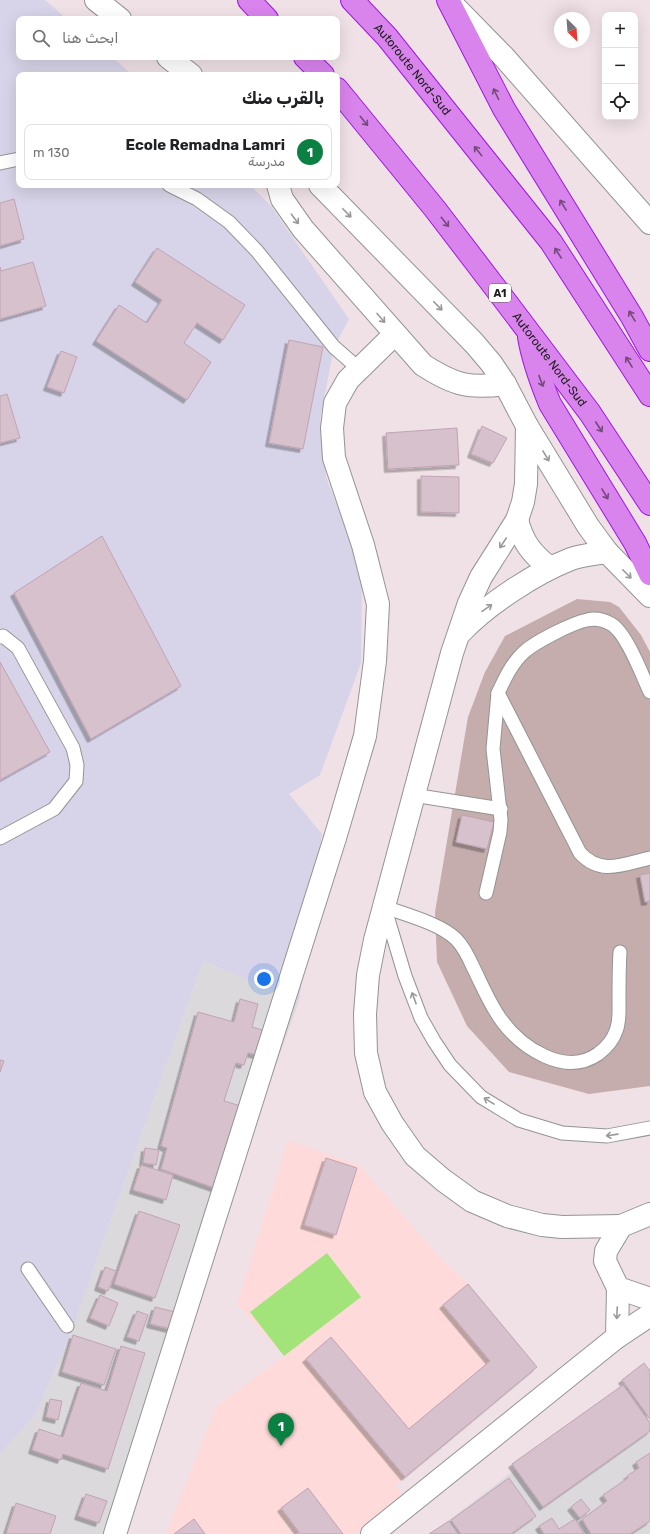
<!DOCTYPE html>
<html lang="ar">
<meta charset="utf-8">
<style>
body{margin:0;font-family:Rubik,Vazirmatn,sans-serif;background:#f2f2f2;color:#202124;direction:rtl}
.controls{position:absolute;right:12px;top:12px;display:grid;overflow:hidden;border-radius:8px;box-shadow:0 4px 16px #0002}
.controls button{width:36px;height:36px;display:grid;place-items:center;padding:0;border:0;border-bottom:1px solid #e0e0e0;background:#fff;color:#202124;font:20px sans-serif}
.compass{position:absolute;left:554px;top:12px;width:36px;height:36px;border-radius:50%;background:#fff;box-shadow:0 4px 16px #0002;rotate:155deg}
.you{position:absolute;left:264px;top:979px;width:14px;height:14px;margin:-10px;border:3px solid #fff;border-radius:50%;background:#1a73e8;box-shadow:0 0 0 6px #1a73e833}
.badge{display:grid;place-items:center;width:26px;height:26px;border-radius:50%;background:#0b8043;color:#fff;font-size:13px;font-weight:700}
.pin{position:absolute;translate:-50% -33px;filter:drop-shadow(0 1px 2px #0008)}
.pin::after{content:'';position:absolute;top:21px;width:14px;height:12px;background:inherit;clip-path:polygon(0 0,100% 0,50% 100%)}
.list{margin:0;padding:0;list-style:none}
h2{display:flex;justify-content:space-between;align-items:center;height:52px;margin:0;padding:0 16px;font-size:17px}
h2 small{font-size:13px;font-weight:400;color:#757577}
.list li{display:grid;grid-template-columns:26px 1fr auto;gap:12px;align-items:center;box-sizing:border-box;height:56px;margin:0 8px 8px;padding:0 8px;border:1px solid #e0e0e0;border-radius:8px}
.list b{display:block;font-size:15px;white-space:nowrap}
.list p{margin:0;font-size:13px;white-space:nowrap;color:#757577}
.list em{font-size:13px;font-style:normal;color:#757577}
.icon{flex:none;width:22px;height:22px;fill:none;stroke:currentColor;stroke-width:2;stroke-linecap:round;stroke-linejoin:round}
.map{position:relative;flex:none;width:650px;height:1534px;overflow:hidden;direction:ltr}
.search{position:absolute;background:#fff;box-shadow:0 4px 16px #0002;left:16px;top:16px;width:324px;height:44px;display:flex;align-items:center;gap:10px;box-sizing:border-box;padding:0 14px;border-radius:8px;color:#757577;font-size:15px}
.panel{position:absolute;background:#fff;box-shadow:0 4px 16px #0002;left:16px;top:72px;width:324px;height:116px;border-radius:8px;direction:rtl}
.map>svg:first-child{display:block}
.residential{fill:#dbd9db}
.industrial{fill:#d7d3e8}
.education{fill:#ffdada}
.construction{fill:#c4adac}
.pitch{fill:#a2e47a}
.building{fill:#d6c1cd;stroke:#c1a3b4;filter:url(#shadow)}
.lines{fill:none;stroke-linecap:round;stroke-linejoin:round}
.lane-casing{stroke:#949494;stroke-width:15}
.street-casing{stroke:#949494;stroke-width:24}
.highway-casing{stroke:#9e18e3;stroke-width:24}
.lane{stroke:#fff;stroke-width:13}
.street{stroke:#fff;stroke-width:22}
.highway{stroke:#d983ec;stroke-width:22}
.oneway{stroke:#724b7a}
.oneway2{stroke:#999}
.labels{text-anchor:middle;stroke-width:3;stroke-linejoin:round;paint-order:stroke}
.shield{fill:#fff;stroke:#616161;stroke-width:1}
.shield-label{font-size:11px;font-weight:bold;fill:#1d1d1d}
.street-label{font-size:12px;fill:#1d1d1d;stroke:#fff}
</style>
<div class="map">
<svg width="650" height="1534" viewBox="0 0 650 1534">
<defs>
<filter id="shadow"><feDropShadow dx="-3.5" dy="3.5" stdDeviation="0" flood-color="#0004"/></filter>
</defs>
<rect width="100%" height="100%" fill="#efe1e6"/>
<!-- residential -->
<g class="residential">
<polygon points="203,961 299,1001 108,1534 0,1534 0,1454 35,1415 76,1321 80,1307"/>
<polygon points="650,1367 650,1534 431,1534"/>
</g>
<!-- industrial -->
<polygon class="industrial" points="0,0 45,0 67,19 19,19 19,57 112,57 133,75 19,75 19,185 250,185 271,206 349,319 334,347 320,419 326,477 362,571 361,663 320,775 289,794 322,834 299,1001 203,961 80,1307 76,1321 35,1415 0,1454"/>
<!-- education -->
<polygon class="education" points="288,1140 359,1165 437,1254 468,1284 537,1367 395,1486 408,1500 354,1534 166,1534 216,1407 284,1356 237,1304"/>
<!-- construction -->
<polygon class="construction" points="577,599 610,602 619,607 641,635 650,652 650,1086 589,1094 509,1072 467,1026 437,962 435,912 468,717 485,672 505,636"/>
<!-- pitch -->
<polygon class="pitch" points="327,1253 361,1297 284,1356 250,1312"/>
<!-- building -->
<g class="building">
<polygon points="14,199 24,239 0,246 0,203"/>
<polygon points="157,248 245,305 223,340 197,323 184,343 211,362 187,400 96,341 119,305 147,323 162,300 135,282"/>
<polygon points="33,262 46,306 0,319 0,267 1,271"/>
<polygon points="289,340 323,347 303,449 269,443"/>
<polygon points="61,351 77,357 64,393 47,387"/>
<polygon points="7,394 20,438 0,443 0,396"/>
<polygon points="482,426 507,438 493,463 471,454"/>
<polygon points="457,428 459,465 388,469 386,433"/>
<polygon points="421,476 459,477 459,513 421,512"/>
<polygon points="102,536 181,686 91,739 14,593"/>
<polygon points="0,662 50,752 0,780"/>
<polygon points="462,815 494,822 487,849 456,842"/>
<polygon points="650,873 650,901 645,902 640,875"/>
<polygon points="240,999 258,1004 252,1027 269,1032 262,1056 248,1053 244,1065 236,1063 224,1101 244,1107 220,1190 161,1169 167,1148 161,1146 198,1012 234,1022"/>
<polygon points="0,1060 4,1061 0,1072"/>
<polygon points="145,1148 159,1150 156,1165 143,1163"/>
<polygon points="326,1158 357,1168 336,1235 304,1225"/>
<polygon points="141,1165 173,1175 166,1200 133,1190"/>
<polygon points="139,1211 180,1225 155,1298 114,1284"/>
<polygon points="105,1267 116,1271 108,1291 98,1287"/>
<polygon points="468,1284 537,1367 405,1477 306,1359 331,1337 409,1429 490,1361 443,1305"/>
<polygon points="100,1295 118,1303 109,1326 90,1318"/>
<polygon points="155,1307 175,1312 170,1329 150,1324"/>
<polygon points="137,1311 148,1315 139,1341 127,1337"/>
<polygon points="73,1335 116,1349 104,1385 62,1372"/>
<polygon points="121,1346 145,1353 108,1469 63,1454 61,1460 32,1450 39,1429 63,1437 81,1383 107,1391"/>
<polygon points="644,1363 650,1371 650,1419 622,1380"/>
<polygon points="623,1385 650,1423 650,1431 543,1507 512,1464"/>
<polygon points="50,1399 62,1401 58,1420 46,1417"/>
<polygon points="650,1453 650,1521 630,1534 591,1534 582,1519 607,1501 603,1495 628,1478 627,1476 639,1468 636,1462"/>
<polygon points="509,1478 536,1516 511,1534 461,1534 451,1520"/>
<polygon points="308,1488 343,1534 296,1534 299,1532 281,1508"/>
<polygon points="86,1494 107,1501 99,1523 78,1516"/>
<polygon points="581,1499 590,1510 580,1518 571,1507"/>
<polygon points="16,1503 56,1516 50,1534 6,1534"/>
<polygon points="552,1518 559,1529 575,1519 584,1534 544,1534 539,1526"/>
<polygon points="194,1519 205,1534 174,1534"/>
<polygon points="449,1521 458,1534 429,1534"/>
</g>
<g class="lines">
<defs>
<g id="lane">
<polyline points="0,163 19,159"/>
<polyline points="169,185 197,199 229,222 257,251 334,347 358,368"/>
<polyline points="0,637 3,636 18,648 73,748 77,765 76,781 54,809 0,838"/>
<path d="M650,692C642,675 626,632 611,624C604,620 595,618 587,620C572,623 535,642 524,652C512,663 505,678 498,693L580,853C601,876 624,864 650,858"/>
<polyline points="413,795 501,809"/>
<polyline points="486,893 500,832 501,820 493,749 498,693"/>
<path d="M385,907C406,915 439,923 456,939C464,947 469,958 473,967C482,985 490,1005 502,1021C522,1048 565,1077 598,1054C606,1048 613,1040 616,1031C620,1021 619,1011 619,1001C619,985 619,968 620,952"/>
<polyline points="385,909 405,976 421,1018 434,1041 450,1065 481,1097 519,1120 562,1133 607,1136 650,1128"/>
<polyline points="28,1269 67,1326"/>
</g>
<g id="street">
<polyline points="96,0 120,19"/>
<polyline points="453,5 504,57 650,223"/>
<polyline points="168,57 191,75"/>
<path d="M278,185L282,199L303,229L423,365C454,385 469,389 505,384"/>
<polyline points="320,185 474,343 491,363 505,384 527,426 588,526 607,552 650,596"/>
<polyline points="527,426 526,484 523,502 517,520 481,577 469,603 452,653 375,940 368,975 365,1014 366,1053 375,1092 392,1123 415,1156 443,1180 472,1201 507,1216 542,1225 562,1227 621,1226"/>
<path d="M517,520C523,543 532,554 550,568"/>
<path d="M461,632C488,604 535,573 571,559C582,555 595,554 607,552"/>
<polyline points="618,1288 650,1299"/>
<polyline points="617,1337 618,1288 605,1261 606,1251 621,1226 650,1214"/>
<polyline points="115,1534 335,838 365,736 375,661 378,604 363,545 334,458 332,428 335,403 348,380 395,334"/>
<polyline points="372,1534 617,1337 650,1315"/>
</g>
<g id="highway">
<polyline points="249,0 267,19"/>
<path id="s1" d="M352,0L387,37L551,242L650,395"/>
<polyline points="448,0 504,109 632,317 650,350"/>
<polyline points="305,57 323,75"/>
<path id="s2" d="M337,89L435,209L500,294L590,413L650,504"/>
<path d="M529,337C533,361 541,382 550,404L635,543L650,574"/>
</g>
</defs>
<!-- lane casing -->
<use href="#lane" class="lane-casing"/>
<!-- street casing -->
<use href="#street" class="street-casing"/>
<!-- highway casing -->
<use href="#highway" class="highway-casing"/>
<!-- lane -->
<use href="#lane" class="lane"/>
<!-- street -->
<use href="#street" class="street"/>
<!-- highway -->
<use href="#highway" class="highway"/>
</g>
<!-- one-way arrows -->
<defs><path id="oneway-shaft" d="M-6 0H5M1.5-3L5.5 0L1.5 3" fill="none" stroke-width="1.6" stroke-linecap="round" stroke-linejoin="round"/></defs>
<g class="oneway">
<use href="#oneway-shaft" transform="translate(496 94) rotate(-116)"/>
<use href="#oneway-shaft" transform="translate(364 121) rotate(51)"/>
<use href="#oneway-shaft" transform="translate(478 151) rotate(-129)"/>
<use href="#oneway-shaft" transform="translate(563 205) rotate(-122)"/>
<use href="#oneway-shaft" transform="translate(445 222) rotate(52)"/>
<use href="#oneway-shaft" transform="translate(558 253) rotate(-123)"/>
<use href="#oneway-shaft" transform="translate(632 316) rotate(-121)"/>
<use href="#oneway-shaft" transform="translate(629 362) rotate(-122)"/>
<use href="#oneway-shaft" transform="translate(541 381) rotate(69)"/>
<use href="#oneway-shaft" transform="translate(599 427) rotate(57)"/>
<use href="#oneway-shaft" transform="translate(605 494) rotate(59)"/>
</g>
<g class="oneway2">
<use href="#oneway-shaft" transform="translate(347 213) rotate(46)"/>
<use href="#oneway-shaft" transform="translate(295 219) rotate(53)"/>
<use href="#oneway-shaft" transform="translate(438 306) rotate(46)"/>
<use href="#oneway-shaft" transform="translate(381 318) rotate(49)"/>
<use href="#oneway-shaft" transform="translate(546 456) rotate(59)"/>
<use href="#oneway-shaft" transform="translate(503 543) rotate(124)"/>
<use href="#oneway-shaft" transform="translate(627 574) rotate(45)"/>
<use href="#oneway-shaft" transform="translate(487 608) rotate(-35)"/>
<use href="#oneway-shaft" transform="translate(414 998) rotate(-110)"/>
<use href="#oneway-shaft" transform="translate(489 1101) rotate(-149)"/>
<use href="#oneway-shaft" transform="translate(612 1135) rotate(172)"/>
<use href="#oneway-shaft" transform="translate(617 1313) rotate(92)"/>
</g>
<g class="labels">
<!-- shield labels -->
<rect class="shield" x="489" y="284" width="22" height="18" rx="3"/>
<g class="shield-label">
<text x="500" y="297">A1</text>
</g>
<!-- street labels -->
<g class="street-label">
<text dy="4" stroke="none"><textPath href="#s1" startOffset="92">Autoroute Nord-Sud</textPath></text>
<text dy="4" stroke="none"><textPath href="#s2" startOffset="344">Autoroute Nord-Sud</textPath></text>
</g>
</g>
</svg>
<div class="controls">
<button>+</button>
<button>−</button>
<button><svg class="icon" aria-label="locate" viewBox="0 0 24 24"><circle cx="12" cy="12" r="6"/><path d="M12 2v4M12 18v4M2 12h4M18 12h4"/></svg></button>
</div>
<svg class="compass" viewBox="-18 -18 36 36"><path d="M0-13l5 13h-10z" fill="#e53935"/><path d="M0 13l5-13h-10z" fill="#757577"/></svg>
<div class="you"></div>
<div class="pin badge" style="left:281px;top:1446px">1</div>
<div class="search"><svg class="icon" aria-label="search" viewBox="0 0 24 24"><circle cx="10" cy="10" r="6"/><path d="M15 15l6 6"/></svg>ابحث هنا</div>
<section class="panel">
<h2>بالقرب منك<small></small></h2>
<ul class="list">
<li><span class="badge">1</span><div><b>Ecole Remadna Lamri</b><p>مدرسة</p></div><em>130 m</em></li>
</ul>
</section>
</div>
